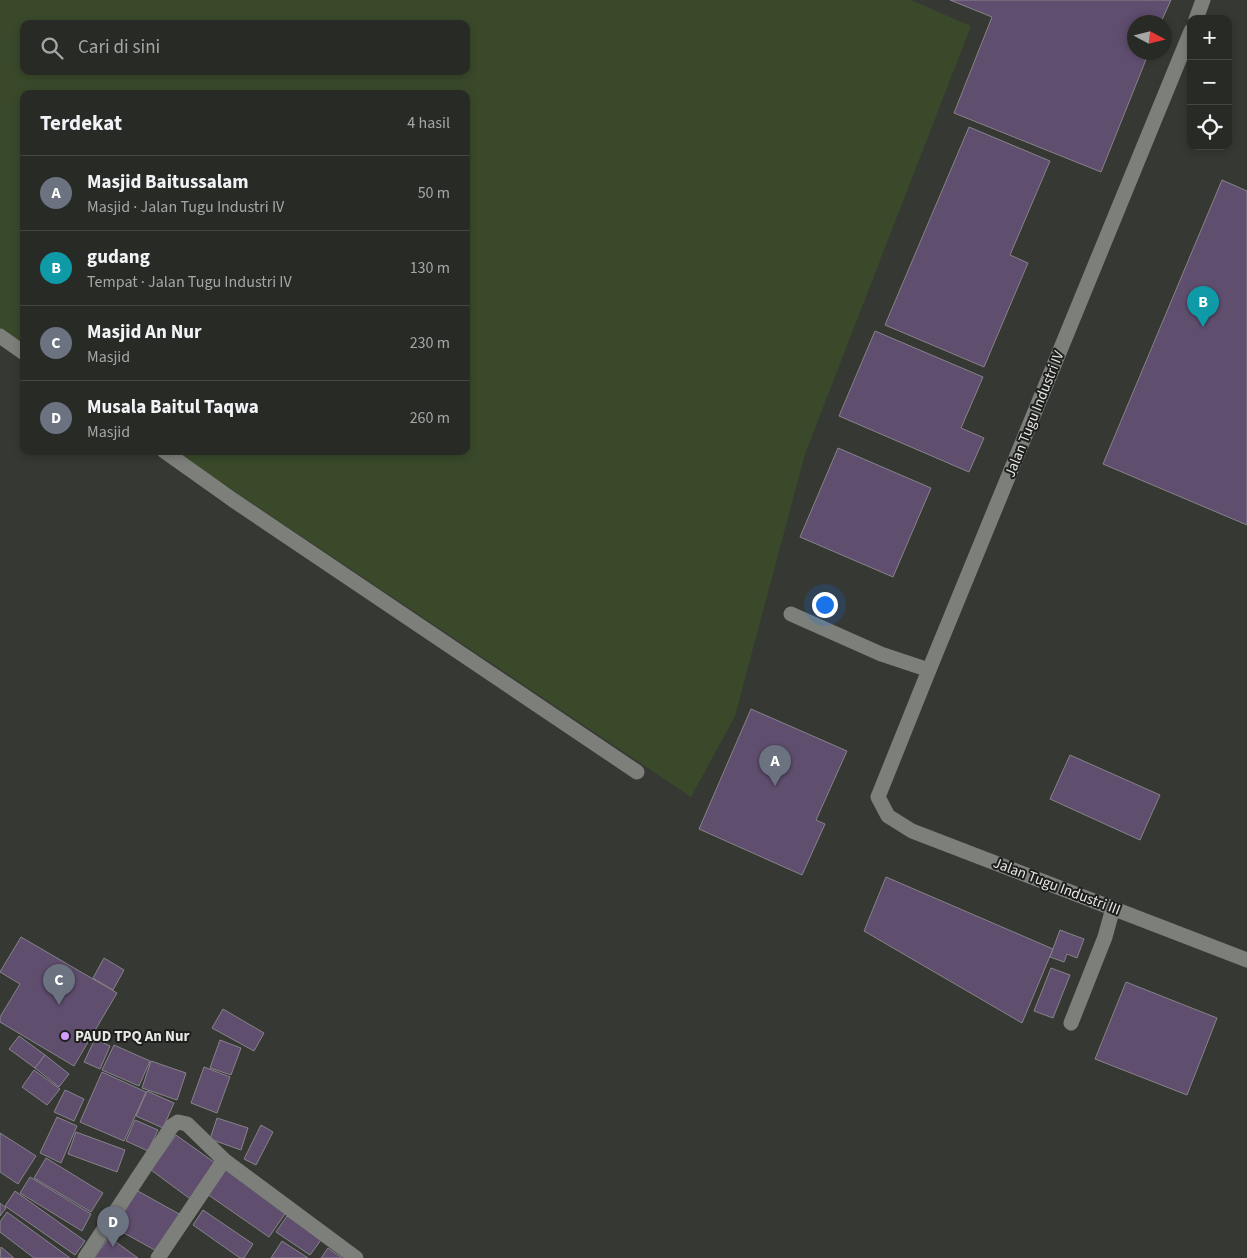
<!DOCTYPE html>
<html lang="id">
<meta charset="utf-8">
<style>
body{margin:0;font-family:"Source Sans 3",sans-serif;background:#343632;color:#f1f3f6}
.controls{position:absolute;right:15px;top:15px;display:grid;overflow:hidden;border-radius:10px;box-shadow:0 2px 8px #0003}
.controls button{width:45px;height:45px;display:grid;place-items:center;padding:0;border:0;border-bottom:1px solid #444643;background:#282a26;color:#f1f3f6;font:25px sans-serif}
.compass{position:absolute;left:1127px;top:15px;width:45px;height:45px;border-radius:50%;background:#282a26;box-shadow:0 2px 8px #0003;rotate:97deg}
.you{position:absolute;left:824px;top:604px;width:18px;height:18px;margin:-12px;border:4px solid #fff;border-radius:50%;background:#1a73e8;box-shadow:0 0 0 8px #1a73e833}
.badge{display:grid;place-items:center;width:32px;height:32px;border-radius:50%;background:#bca0f2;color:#fff;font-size:16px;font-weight:700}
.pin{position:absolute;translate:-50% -41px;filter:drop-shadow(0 1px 2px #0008)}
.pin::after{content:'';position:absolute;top:26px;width:18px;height:15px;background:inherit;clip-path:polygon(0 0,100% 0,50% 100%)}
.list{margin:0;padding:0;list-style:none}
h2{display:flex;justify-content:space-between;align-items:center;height:65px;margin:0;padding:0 20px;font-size:21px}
h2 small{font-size:16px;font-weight:400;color:#a5a7a7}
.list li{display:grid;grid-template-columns:32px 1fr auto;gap:15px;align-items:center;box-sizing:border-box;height:75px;padding:0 20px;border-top:1px solid #444643}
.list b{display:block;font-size:19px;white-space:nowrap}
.list p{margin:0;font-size:16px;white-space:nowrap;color:#a5a7a7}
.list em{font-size:16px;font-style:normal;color:#a5a7a7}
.icon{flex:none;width:28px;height:28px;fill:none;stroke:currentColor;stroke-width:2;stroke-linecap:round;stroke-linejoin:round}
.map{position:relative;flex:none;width:1247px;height:1258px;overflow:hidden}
.search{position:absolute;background:#282a26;box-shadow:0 2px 8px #0003;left:20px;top:20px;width:450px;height:55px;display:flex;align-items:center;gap:12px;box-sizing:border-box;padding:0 18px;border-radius:10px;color:#a5a7a7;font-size:19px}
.panel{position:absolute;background:#282a26;box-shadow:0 2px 8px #0003;left:20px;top:90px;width:450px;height:365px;border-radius:10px}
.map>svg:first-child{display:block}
.green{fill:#39492a;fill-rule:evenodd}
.building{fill:#604e6f;stroke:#868389}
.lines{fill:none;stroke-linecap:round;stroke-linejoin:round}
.minor{stroke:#7c7f7a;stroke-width:15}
.poi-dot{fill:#d29dfd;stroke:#1e1f1d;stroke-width:2}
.labels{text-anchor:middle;stroke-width:4;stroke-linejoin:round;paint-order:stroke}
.street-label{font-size:15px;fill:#e6e8e5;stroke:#1e1f1d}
.poi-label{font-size:15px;font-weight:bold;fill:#e6e8e5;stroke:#1e1f1d;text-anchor:start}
</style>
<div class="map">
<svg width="1247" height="1258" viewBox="0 0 1247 1258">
<rect width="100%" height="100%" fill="#363833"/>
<!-- green -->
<path class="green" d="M0,0H911L971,26L805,454L735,716L691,797L174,451H466V94H24V351L0,335ZM24,24H466V71H24Z"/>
<!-- building -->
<g class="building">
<polygon points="950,0 1171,0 1161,22 1134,22 1134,52 1149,52 1101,172 954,113 992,17"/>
<polygon points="969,127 1050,161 1010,255 1028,263 984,367 885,325"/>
<polygon points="1222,180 1247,191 1247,525 1103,464"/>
<polygon points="875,331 983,377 961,428 984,438 969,472 839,416"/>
<polygon points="838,448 931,488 893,577 800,537"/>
<polygon points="751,709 847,751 816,820 825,824 802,875 699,829"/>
<polygon points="1070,755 1160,795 1140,840 1050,799"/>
<polygon points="886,877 1053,949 1022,1023 864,931"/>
<polygon points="1060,930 1084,939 1077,958 1067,954 1064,962 1050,957"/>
<polygon points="21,937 117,993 74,1066 0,1022 0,1017 20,984 0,972"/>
<polygon points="104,958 124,970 113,990 93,978"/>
<polygon points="1051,968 1070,975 1053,1018 1034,1011"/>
<polygon points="1126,982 1217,1018 1187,1095 1095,1059"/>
<polygon points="223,1009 264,1033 254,1051 212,1028"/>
<polygon points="19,1036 45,1055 35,1068 9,1049"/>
<polygon points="95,1039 110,1046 100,1069 84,1062"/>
<polygon points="220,1040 241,1048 231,1075 210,1068"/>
<polygon points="114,1045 150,1061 139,1086 102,1070"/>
<polygon points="45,1055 69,1074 59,1087 35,1068"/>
<polygon points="151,1061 186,1073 177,1100 142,1088"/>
<polygon points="204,1067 230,1077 217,1113 191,1103"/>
<polygon points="34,1070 60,1089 47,1105 22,1087"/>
<polygon points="102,1072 146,1092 124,1141 80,1122"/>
<polygon points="65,1090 84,1099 74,1121 54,1112"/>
<polygon points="147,1091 174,1103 163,1128 136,1116"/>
<polygon points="57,1117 77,1126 61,1163 40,1153"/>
<polygon points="217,1118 248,1128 241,1150 210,1139"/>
<polygon points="135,1120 158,1130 148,1151 126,1141"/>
<polygon points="261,1125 273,1132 256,1165 244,1159"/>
<polygon points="76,1132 125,1150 117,1172 68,1154"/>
<polygon points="0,1133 36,1156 18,1184 0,1172"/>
<polygon points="176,1135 218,1165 193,1201 151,1170"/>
<polygon points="46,1158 103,1193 91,1212 34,1178"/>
<polygon points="225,1168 287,1211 269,1237 207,1194"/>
<polygon points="30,1177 91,1214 82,1231 20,1193"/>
<polygon points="136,1190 181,1215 160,1253 115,1228"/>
<polygon points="15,1191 85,1241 75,1255 5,1206"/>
<polygon points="0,1203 6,1208 0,1216"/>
<polygon points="203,1210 253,1244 244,1258 240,1258 193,1225"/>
<polygon points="7,1212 70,1258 34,1258 0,1232 0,1222"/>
<polygon points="287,1216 321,1240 310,1255 276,1232"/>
<polygon points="109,1237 138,1258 94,1258"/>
<polygon points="282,1241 308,1258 271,1258"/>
<polygon points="1,1247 14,1258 0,1258"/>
<polygon points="328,1248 342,1258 321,1258"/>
</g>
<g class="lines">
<!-- minor -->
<g class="minor">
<polyline points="1196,19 1203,0"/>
<polyline points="1191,31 929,670 878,797 888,816 912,831 1247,960"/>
<polyline points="0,336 24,353"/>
<polyline points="164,451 233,500 637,772"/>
<polyline points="791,614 881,654 929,670"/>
<polyline points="1071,1023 1105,937 1113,908"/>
<polyline points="85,1258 172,1126 178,1122 187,1124 224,1160 356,1258"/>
<polyline points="158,1258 224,1160"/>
</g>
</g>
<!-- markers -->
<circle class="poi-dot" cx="65" cy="1036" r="5"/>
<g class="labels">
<!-- street labels -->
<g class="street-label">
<text transform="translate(1034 414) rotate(-68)" y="5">Jalan Tugu Industri IV</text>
<text transform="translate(1057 886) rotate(21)" y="5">Jalan Tugu Industri III</text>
</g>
<!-- poi labels -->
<g class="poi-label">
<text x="75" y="1041">PAUD TPQ An Nur</text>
</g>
</g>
</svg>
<div class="controls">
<button>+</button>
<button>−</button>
<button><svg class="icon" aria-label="locate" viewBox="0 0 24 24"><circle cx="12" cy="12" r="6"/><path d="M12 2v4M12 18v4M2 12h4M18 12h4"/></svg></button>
</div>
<svg class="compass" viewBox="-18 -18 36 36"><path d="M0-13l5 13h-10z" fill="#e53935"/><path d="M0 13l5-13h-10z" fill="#a5a7a7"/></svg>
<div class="you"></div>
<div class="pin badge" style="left:775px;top:786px;background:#6b7280">A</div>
<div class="pin badge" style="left:1203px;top:327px;background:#0f9aa8">B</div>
<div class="pin badge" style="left:59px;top:1005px;background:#6b7280">C</div>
<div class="pin badge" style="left:113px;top:1247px;background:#6b7280">D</div>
<div class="search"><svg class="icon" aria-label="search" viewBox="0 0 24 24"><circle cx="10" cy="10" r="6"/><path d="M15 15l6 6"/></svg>Cari di sini</div>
<section class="panel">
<h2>Terdekat<small>4 hasil</small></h2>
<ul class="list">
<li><span class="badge" style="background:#6b7280">A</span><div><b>Masjid Baitussalam</b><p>Masjid · Jalan Tugu Industri IV</p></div><em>50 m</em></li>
<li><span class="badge" style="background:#0f9aa8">B</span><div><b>gudang</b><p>Tempat · Jalan Tugu Industri IV</p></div><em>130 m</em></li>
<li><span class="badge" style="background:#6b7280">C</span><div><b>Masjid An Nur</b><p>Masjid</p></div><em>230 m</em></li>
<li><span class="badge" style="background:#6b7280">D</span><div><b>Musala Baitul Taqwa</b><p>Masjid</p></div><em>260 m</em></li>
</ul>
</section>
</div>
